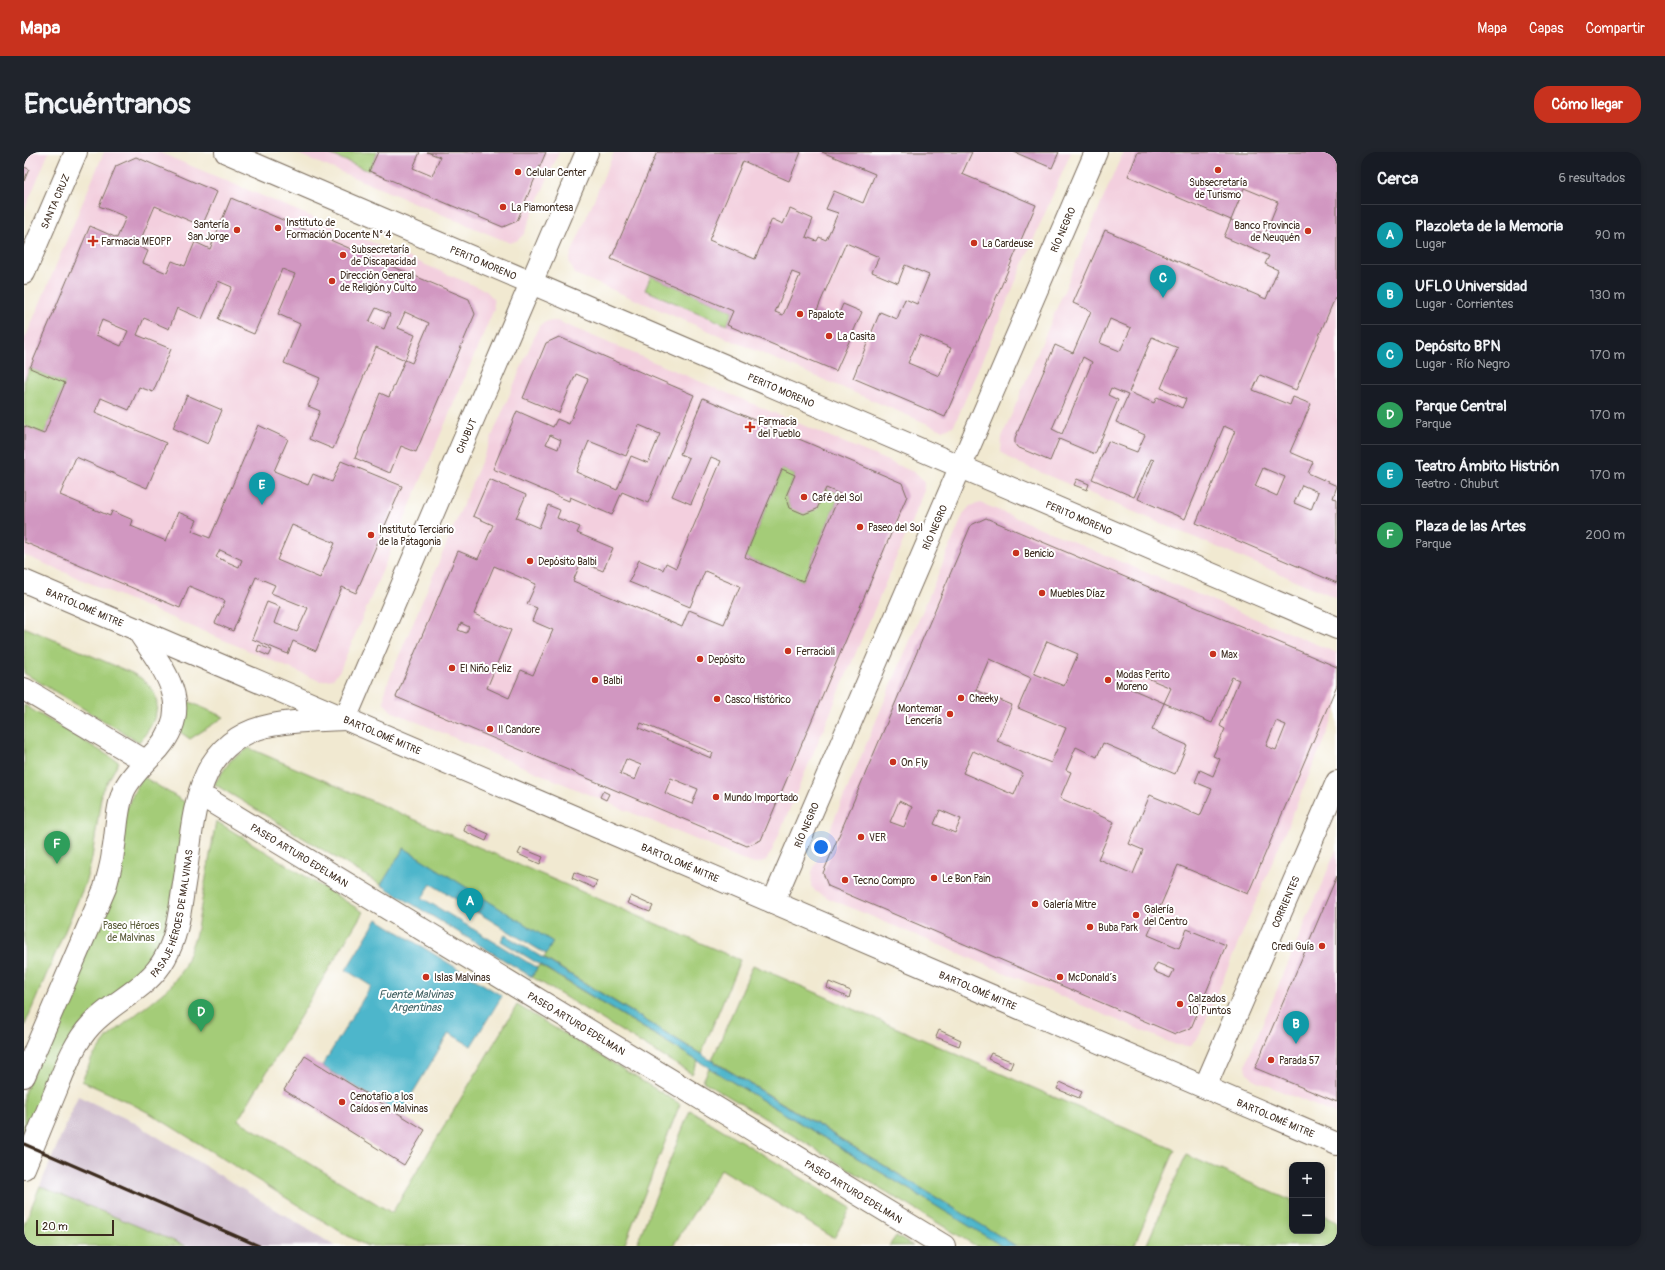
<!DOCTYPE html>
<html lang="es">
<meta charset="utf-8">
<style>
body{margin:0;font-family:Pangolin,sans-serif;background:#20242c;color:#f1f3f6}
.controls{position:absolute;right:12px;bottom:12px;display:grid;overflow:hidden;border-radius:8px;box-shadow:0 2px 6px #0003}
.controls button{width:36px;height:36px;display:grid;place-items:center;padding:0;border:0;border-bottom:1px solid #363941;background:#171b24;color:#f1f3f6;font:20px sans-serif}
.scale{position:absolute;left:12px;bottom:10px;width:78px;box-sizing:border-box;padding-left:4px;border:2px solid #3b2a1e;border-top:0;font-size:11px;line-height:14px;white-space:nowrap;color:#3b2a1e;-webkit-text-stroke:3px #fff;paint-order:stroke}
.you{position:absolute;left:797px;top:695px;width:14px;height:14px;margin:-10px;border:3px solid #fff;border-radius:50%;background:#1a73e8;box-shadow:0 0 0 6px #1a73e833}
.badge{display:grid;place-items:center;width:26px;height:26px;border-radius:50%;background:#c8321e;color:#fff;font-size:13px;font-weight:700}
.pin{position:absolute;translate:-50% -33px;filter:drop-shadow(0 1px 2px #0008)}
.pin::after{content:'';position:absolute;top:21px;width:14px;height:12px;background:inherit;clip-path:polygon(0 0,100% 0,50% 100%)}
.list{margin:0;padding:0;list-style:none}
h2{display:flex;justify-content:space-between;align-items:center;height:52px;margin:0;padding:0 16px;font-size:17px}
h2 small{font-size:13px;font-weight:400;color:#9ea1a6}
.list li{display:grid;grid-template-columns:26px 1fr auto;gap:12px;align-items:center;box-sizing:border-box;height:60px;padding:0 16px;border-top:1px solid #363941}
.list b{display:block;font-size:15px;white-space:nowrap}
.list p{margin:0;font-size:13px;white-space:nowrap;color:#9ea1a6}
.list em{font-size:13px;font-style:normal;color:#9ea1a6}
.map{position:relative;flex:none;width:1313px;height:1094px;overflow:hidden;border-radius:16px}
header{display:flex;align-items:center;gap:24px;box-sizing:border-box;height:56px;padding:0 20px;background:#c8321e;color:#fff}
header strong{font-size:19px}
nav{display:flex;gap:22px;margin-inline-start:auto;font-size:14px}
.intro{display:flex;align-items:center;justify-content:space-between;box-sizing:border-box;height:96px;padding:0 24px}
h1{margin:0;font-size:28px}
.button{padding:10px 18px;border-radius:16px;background:#c8321e;color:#fff;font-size:14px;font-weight:700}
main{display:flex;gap:24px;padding:0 24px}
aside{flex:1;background:#171b24;border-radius:16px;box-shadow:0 2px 6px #0003}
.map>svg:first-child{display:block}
.built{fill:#f3cfde}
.industrial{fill:#cfbdce}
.green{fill:#a4cc78;stroke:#707b4b}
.water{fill:#4db6cb;stroke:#447074}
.building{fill:#d197c1;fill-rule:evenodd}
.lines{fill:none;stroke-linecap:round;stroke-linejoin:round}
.minor-casing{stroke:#7b6d5d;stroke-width:24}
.major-casing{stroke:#7b6d5d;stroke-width:24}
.minor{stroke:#fff;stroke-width:22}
.major{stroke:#fff;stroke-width:22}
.rail{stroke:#3b2a1e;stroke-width:3}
.poi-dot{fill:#c8321e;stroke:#fff;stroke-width:1.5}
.labels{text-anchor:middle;stroke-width:4;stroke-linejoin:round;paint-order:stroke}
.poi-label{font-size:10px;fill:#3b2a1e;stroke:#fff;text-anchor:start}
.street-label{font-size:10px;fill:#3b2a1e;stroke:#fff}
.park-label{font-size:10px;fill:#5a5b39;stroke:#fff}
.water-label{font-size:11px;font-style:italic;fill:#426263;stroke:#fff}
</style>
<header>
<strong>Mapa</strong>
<nav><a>Mapa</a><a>Capas</a><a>Compartir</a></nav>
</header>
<div class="intro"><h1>Encuéntranos</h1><a class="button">Cómo llegar</a></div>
<main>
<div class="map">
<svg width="1313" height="1094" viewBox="0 0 1313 1094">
<rect width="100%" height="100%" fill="#fff"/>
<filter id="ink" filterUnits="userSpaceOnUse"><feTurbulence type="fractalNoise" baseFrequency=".025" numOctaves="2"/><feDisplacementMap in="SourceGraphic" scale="8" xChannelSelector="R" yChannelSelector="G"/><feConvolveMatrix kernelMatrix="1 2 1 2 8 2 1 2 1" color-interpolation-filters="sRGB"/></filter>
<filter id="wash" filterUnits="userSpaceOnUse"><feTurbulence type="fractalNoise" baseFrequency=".012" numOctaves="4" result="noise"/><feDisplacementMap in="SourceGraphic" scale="16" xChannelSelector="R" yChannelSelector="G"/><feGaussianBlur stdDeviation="0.9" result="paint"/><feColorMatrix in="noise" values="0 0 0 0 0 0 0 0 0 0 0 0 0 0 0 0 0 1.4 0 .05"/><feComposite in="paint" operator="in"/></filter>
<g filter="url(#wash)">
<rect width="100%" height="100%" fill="#f1e9d1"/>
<!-- built -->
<g class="built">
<polygon points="0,0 25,0 0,59"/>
<polygon points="80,0 134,0 461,138 469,146 470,157 316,518 309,527 296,529 0,403 0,189"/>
<polygon points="269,0 535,0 500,82 494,88 486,91"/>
<polygon points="590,0 1047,0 932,269 929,274 918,278 551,122 545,110 547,102"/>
<polygon points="1099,0 1313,0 1313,446 985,307 977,299 978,285"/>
<polygon points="524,169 533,169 892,321 900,329 900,340 747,701 742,708 737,711 727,711 367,559 360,551 361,537 513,178 516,173"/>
<polygon points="957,351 1313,501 1313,557 1175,884 1165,894 1152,893 804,746 792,740 787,734 788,720 940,361 946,354"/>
<polygon points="1313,696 1313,963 1231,928 1223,920 1222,914 1224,906"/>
</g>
<!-- industrial -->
<polygon class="industrial" points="54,944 111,971 311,1094 162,1094 16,1034"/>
<!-- green -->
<g class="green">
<polygon points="301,0 354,0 345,19"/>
<polygon points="627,124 709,159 703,173 621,138"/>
<polygon points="6,216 41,231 20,282 0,274 0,229"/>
<polygon points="758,317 771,323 762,344 766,356 802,336 816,342 779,429 721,405"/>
<path d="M0,475L108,521C142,538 138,564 115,590L0,521Z"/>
<polygon points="159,547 200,565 166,587 156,580"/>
<polygon points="0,553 95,610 78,639 68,706 61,732 0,875"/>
<polygon points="225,596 716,808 677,902 520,806 529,790 380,696 357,733 190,632 207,608"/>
<polygon points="118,624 164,652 142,782 127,812 101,835 0,993 0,941 87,742 101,659"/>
<polygon points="192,669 339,760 214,968 368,1061 493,853 656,952 600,1094 343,1094 322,1083 127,962 104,950 58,929 68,906 84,885 146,835 160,815 172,782"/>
<polygon points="515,813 674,909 668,922 508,825"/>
<polygon points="729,813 1151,998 1110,1094 992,1094 688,908"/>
<polygon points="685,916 978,1094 952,1094 679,929"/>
<polygon points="666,958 827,1056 810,1086 697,1017 649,1094 612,1094"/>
<polygon points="1162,1003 1268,1049 1268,1079 1298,1079 1298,1062 1313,1069 1313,1094 1122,1094"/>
<polygon points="16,1034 162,1094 0,1094 0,1073"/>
<polygon points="872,1084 889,1094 865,1094"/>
</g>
<!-- water -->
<g class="water">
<polygon points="380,696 529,790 522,802 407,732 398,746 513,816 508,825 357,733"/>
<polygon points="353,767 478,844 447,894 425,881 376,962 298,914 347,834 322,818"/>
<polygon points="481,783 992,1094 978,1094 477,789"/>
</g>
<g id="blocks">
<!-- building -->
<g class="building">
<polygon points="354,0 396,0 389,16 408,24 416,5 403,0 522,0 493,69 479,75 345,19"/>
<path d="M633,0H777L765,29L719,9L685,88L731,107L748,67L759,72L766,57L789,67L782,85L793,89L795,85L802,88L814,61L802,57L810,39L839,51L851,22L798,0H948L938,22L1012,53L921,265L829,226L856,160L873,167L881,147L893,152L905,123L881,113L874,131L848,120L855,105L822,91L793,158L813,166L819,152L838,160L812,219L703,173L709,159L587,107ZM768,120L776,123L759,163L751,160ZM896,183L927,196L915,224L884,211Z"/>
<polygon points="990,0 1035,0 1028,16"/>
<path d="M1114,0H1301L1313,5V146H1311L1272,238L1236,223L1229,238L1266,253L1269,245L1287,252L1266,300L1289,310L1284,321L1313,334L1309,346L1313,347V431L1172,371L1211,279L1200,274L1161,367L1114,347L1130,308L1127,307L1110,345L1068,327L1084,289L1113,300L1121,283L1092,270L1104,243L1087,236L1084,243L1094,248L1071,302L1035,287L1026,309L993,295L991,292V286L1031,193L1049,201L1067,159L1049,151L1081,78L1242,147L1254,118L1241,112L1245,104L1200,85L1207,68L1241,82L1254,50L1220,36L1207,68L1104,24ZM1086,167L1107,176L1096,199L1076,191ZM1128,185L1154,196L1137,236L1162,247L1158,256L1133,245L1130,251L1105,240ZM1059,205L1068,210L1038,282L1028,277ZM1239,316L1261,325L1253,344L1231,334ZM1278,333L1294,340L1287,358L1270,351Z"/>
<path d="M112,5L193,40L178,74L131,54L114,94L124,99L119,111L143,121L148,109L161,114L171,90L186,97L207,46L445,147L451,162L392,300L377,294L366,321L331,306L356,241L365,245L381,208L388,211L405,171L381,160L374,176L391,183L381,208L352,195L309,297L285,287L296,259L284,254L296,226L260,211L276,172L254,162L271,122L258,117L230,182L194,167L208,135L194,129L178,167L153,156L145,177L120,166L113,183L147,197L129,240L115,235L105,258L77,246L71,260L142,291L123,336L52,305L36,343L86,364L88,359L109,368L107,374L142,389L154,360L173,368L168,379L186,386L234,273L264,287L250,319L284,333L289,322L308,330L317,309L378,334L332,441L318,435L292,499L269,489L264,502L228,487L243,450L256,455L250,471L273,480L284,456L247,441L251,433L232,425L209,479L191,471L201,449L165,434L156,456L0,390V274L20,282L41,231L6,216L66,74L93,86L102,65L75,54L92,14ZM352,156L366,162L360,177L345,170ZM78,168L104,179L97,194L72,183ZM268,373L311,391L296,426L253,408ZM196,398L218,408L215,415L192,405Z"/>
<polygon points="0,15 5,17 0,29"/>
<path d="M535,185L670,243L624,351L598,340L588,363L546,345L545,349L469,317L493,259L529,275L533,267L545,272L564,227L552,222L535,261L499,246L522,191ZM615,273L636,282L624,311L607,304L593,338L552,320L565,289L602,304ZM526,283L537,288L534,297L522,292Z"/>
<polygon points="163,243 198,258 184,292 149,276"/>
<path d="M679,246L878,331L883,344L737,688L723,694L372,545L434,399L454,407L469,373L449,364L465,327L502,343L492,366L515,376L524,353L536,358L533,366L556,375L553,381L589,396L579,419L557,410L549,429L658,475L665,458L700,472L716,434L681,419L666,455L605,430L615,408L639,418L642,411L652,416L697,309L687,305L667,352L648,344L665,306L656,302ZM758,317L771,323L762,344L766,356L780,362L793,357L802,336L816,342L779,429L721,405ZM470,414L512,432L503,452L513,456L508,469L529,478L509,523L497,518L485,546L463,536L487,478L450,462ZM437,471L445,475L442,481L434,478ZM617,571L689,601L687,606L615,576ZM602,607L617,613L611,628L596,622ZM647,626L674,637L668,652L641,641Z"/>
<polygon points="1053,327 1065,332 1063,338 1050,333"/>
<path d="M962,366L1313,515V533L1224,742L1154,713L1124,783L1155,796L1163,777L1202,793L1167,876L1151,882L804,734L799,721L947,373ZM1023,489L1054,502L1040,534L1009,521ZM965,507L1007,526L994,556L1042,576L1027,611L973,589L988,553L952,538ZM1109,520L1147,536L1140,551L1103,535ZM1208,525L1215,528L1196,574L1201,577L1189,604L1196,607L1189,624L1176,618L1171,630L1188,637L1176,664L1126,643L1105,692L1119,698L1109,722L1074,707L1090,670L1036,646L1047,620L1042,618L1052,595L1073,605L1079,591L1151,622L1163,593L1128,578L1140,551L1188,571ZM1252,569L1262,573L1252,598L1242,594ZM949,599L999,621L990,643L939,621ZM875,649L888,655L880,675L866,670ZM916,658L937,667L931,681L910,672ZM1133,811L1150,818L1146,826L1129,819Z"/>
<polygon points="235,493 248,498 245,504 233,499"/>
<polygon points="579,639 585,642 582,648 576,645"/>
<polygon points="442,672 465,682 462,689 440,679"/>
<polygon points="497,696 519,705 516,712 494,702"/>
<polygon points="550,720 573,729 570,736 548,726"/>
<polygon points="1313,724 1313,950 1231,916"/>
<polygon points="607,744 629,754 626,760 603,751"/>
<polygon points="805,830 827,839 825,846 803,836"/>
<polygon points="915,878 937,888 935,894 912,885"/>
<polygon points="967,901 989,910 986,917 964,907"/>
<polygon points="281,904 401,978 380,1013 260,938"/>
<polygon points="1036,930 1058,940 1055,946 1033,937"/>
</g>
</g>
</g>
<g filter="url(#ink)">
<use href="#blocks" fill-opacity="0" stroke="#7b6d5d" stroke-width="1"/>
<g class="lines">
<defs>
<g id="minor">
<path id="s1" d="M202,0L1313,476"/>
<path id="s2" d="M0,121L52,0"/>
<polyline points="0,537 116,606"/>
<path id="s3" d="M185,648L920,1094"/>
<path id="s4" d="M749,750L1072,0"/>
<path d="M0,924L81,736C84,724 88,712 89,700C93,680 92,657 100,638C108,622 123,609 135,596C172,552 138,516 113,477"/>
<path id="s5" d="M1181,935L1313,630"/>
<path id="s6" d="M0,1016C10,992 20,967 30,943C40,919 49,892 67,873C90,848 124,837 141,806C154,783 156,757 160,732C171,666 167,589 248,573C272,568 297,568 321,567L563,0"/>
</g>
<g id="major">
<path id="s7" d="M0,429L1313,992"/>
</g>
</defs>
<!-- minor casing -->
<use href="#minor" class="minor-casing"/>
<!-- major casing -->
<use href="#major" class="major-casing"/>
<!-- minor -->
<use href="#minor" class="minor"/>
<!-- major -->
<use href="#major" class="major"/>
<!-- rail -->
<polyline class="rail" points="0,992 235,1094"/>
</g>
</g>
<!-- markers -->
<g class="poi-dot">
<circle cx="1194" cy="18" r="4"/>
<circle cx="494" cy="20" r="4"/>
<circle cx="479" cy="55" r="4"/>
<circle cx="254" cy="76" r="4"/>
<circle cx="213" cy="78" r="4"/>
<circle cx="1284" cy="79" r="4"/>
<path d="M67 83h4v4h4v4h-4v4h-4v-4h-4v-4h4z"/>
<circle cx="950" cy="91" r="4"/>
<circle cx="319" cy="103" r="4"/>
<circle cx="308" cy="129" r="4"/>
<circle cx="776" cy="162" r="4"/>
<circle cx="805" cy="184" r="4"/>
<path d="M724 269h4v4h4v4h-4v4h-4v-4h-4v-4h4z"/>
<circle cx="780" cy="345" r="4"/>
<circle cx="836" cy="375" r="4"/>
<circle cx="347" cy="383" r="4"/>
<circle cx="992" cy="401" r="4"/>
<circle cx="506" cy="409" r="4"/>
<circle cx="1018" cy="441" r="4"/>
<circle cx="764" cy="499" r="4"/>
<circle cx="1189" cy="502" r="4"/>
<circle cx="676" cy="507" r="4"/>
<circle cx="428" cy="516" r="4"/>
<circle cx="571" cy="528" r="4"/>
<circle cx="1084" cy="528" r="4"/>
<circle cx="937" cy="546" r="4"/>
<circle cx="693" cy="547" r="4"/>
<circle cx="926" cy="562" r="4"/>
<circle cx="466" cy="577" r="4"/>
<circle cx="869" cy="610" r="4"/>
<circle cx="692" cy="645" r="4"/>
<circle cx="837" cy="685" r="4"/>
<circle cx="910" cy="726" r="4"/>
<circle cx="821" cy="728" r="4"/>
<circle cx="1011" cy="752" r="4"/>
<circle cx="1112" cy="763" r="4"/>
<circle cx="1066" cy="775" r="4"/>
<circle cx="1298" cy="794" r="4"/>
<circle cx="402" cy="825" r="4"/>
<circle cx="1036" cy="825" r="4"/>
<circle cx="1156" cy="852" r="4"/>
<circle cx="1247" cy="908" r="4"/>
<circle cx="318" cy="950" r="4"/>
</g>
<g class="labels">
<!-- poi labels -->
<g class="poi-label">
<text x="502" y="24">Celular Center</text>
<text x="1194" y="34" text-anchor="middle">Subsecretaría<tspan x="1194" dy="12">de Turismo</tspan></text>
<text x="487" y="59">La Piamontesa</text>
<text x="262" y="74">Instituto de<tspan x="262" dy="12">Formación Docente N° 4</tspan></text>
<text x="205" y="76" text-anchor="end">Santería<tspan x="205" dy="12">San Jorge</tspan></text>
<text x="1276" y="77" text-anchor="end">Banco Provincia<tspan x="1276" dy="12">de Neuquén</tspan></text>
<text x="77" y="93">Farmacia MEOPP</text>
<text x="958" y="95">La Cardeuse</text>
<text x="327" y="101">Subsecretaría<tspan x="327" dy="12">de Discapacidad</tspan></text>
<text x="316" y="127">Dirección General<tspan x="316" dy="12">de Religión y Culto</tspan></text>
<text x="784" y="166">Papalote</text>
<text x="813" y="188">La Casita</text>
<text x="734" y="273">Farmacia<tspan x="734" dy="12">del Pueblo</tspan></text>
<text x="788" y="349">Café del Sol</text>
<text x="844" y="379">Paseo del Sol</text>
<text x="355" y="381">Instituto Terciario<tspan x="355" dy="12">de la Patagonia</tspan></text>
<text x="1000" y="405">Benicio</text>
<text x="514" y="413">Depósito Balbi</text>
<text x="1026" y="445">Muebles Díaz</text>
<text x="772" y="503">Ferracioli</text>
<text x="1197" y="506">Max</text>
<text x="684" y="511">Depósito</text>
<text x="436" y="520">El Niño Feliz</text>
<text x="1092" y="526">Modas Perito<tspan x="1092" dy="12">Moreno</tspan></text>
<text x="579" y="532">Balbi</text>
<text x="945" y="550">Cheeky</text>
<text x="701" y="551">Casco Histórico</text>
<text x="918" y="560" text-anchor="end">Montemar<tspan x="918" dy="12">Lencería</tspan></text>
<text x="474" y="581">Il Candore</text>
<text x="877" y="614">On Fly</text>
<text x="700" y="649">Mundo Importado</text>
<text x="845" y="689">VER</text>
<text x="918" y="730">Le Bon Pain</text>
<text x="829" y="732">Tecno Compro</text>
<text x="1019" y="756">Galería Mitre</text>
<text x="1120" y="761">Galería<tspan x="1120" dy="12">del Centro</tspan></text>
<text x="1074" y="779">Buba Park</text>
<text x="1290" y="798" text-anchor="end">Credi Guía</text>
<text x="410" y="829">Islas Malvinas</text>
<text x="1044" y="829">McDonald´s</text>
<text x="1164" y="850">Calzados<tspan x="1164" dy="12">10 Puntos</tspan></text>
<text x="1255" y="912">Parada 57</text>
<text x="326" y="948">Cenotafio a los<tspan x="326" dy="12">Caídos en Malvinas</tspan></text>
</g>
<!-- street labels -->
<g class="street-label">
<text dy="4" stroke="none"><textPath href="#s2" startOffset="78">SANTA CRUZ</textPath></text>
<text dy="4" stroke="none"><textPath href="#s4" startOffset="732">RÍO NEGRO</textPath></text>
<text dy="4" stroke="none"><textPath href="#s1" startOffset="280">PERITO MORENO</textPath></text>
<text dy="4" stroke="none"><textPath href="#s1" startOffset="604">PERITO MORENO</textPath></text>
<text dy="4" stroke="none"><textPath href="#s6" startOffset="915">CHUBUT</textPath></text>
<text dy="4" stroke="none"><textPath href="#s1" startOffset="928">PERITO MORENO</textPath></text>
<text dy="4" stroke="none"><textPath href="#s4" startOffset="408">RÍO NEGRO</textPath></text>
<text dy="4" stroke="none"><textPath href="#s7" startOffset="66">BARTOLOMÉ MITRE</textPath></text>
<text dy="4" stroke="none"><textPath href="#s7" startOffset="390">BARTOLOMÉ MITRE</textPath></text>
<text dy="4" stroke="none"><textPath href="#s4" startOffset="84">RÍO NEGRO</textPath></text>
<text dy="4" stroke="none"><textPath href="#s3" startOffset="106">PASEO ARTURO EDELMAN</textPath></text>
<text dy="4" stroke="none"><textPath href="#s7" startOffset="714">BARTOLOMÉ MITRE</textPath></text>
<text dy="4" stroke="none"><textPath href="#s5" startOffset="202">CORRIENTES</textPath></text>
<text dy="4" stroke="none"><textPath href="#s6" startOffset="304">PASAJE HÉROES DE MALVINAS</textPath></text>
<text dy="4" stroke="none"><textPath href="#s7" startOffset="1038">BARTOLOMÉ MITRE</textPath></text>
<text dy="4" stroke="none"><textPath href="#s3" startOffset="430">PASEO ARTURO EDELMAN</textPath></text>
<text dy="4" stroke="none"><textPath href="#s7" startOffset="1362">BARTOLOMÉ MITRE</textPath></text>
<text dy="4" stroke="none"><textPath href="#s3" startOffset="754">PASEO ARTURO EDELMAN</textPath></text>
</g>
<!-- park labels -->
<g class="park-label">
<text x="107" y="777">Paseo Héroes<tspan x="107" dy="12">de Malvinas</tspan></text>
</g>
<!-- water labels -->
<g class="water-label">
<text x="392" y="846">Fuente Malvinas<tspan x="392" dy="13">Argentinas</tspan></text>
</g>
</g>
</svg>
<div class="controls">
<button>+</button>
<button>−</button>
</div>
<div class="scale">20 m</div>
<div class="you"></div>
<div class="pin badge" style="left:446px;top:769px;background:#0f9aa8">A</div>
<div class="pin badge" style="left:1272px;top:892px;background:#0f9aa8">B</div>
<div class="pin badge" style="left:1139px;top:146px;background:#0f9aa8">C</div>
<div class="pin badge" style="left:177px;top:880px;background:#2e9e5b">D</div>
<div class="pin badge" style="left:238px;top:353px;background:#0f9aa8">E</div>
<div class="pin badge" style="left:33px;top:712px;background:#2e9e5b">F</div>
</div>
<aside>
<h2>Cerca<small>6 resultados</small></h2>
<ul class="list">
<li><span class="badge" style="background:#0f9aa8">A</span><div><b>Plazoleta de la Memoria</b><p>Lugar</p></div><em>90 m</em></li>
<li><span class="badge" style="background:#0f9aa8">B</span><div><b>UFLO Universidad</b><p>Lugar · Corrientes</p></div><em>130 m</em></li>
<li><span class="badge" style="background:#0f9aa8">C</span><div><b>Depósito BPN</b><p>Lugar · Río Negro</p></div><em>170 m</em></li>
<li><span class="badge" style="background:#2e9e5b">D</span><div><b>Parque Central</b><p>Parque</p></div><em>170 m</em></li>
<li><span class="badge" style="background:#0f9aa8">E</span><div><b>Teatro Ámbito Histrión</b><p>Teatro · Chubut</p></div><em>170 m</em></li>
<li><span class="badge" style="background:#2e9e5b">F</span><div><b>Plaza de las Artes</b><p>Parque</p></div><em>200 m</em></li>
</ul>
</aside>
</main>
